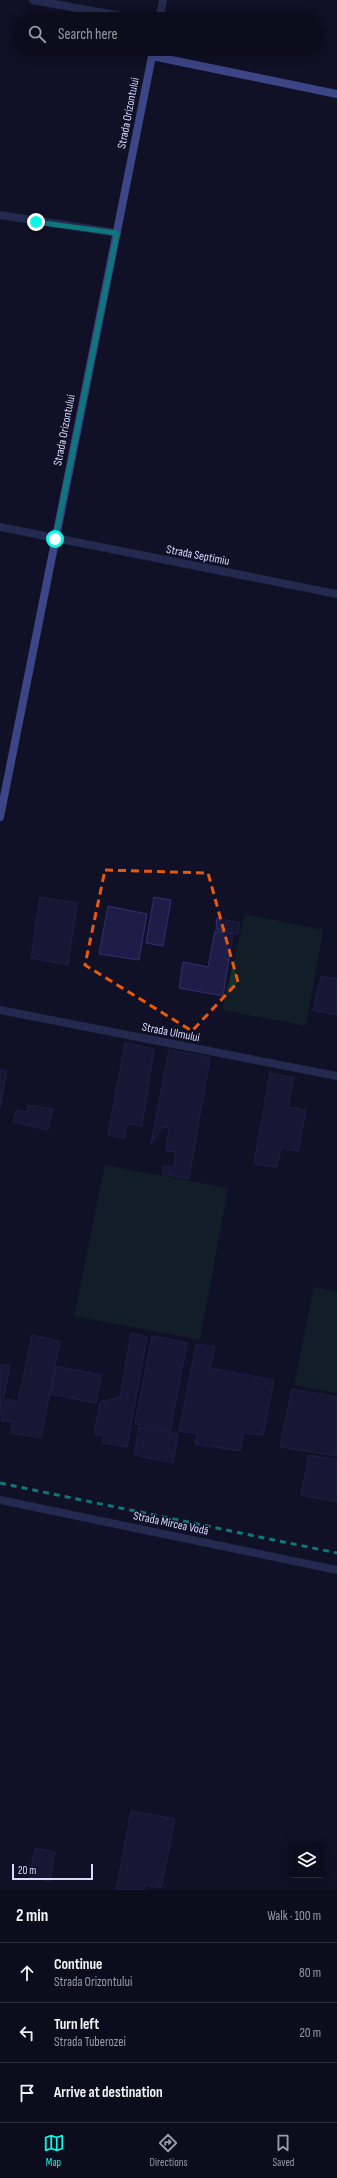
<!DOCTYPE html>
<meta charset="utf-8">
<style>
body{margin:0;font-family:"Sofia Sans Condensed",sans-serif;background:#1a1a29;color:#f1f3f6}
.controls{position:absolute;right:12px;bottom:12px;display:grid;overflow:hidden;border-radius:4px;box-shadow:0 4px 16px #0002}
.controls button{width:36px;height:36px;display:grid;place-items:center;padding:0;border:0;border-bottom:1px solid #2c2c3b;background:#0c0c1c;color:#f1f3f6;font:20px sans-serif}
.scale{position:absolute;left:12px;bottom:10px;width:81px;box-sizing:border-box;padding-left:4px;border:2px solid #d7d9fe;border-top:0;font-size:11px;line-height:14px;white-space:nowrap;color:#d7d9fe;-webkit-text-stroke:3px #101026;paint-order:stroke}
.stop{position:absolute;width:12px;height:12px;margin:-9px;border:3px solid #0af7e5;border-radius:50%;background:#fff}
.stop.end{background:#0af7e5;border-color:#fff;box-shadow:0 1px 4px #0008}
.list{margin:0;padding:0;list-style:none}
h2{display:flex;justify-content:space-between;align-items:center;height:52px;margin:0;padding:0 16px;font-size:17px}
h2 small{font-size:13px;font-weight:400;color:#9a9ba3}
.list li{display:grid;grid-template-columns:26px 1fr auto;gap:12px;align-items:center;box-sizing:border-box;height:60px;padding:0 16px;border-top:1px solid #2c2c3b}
.list b{display:block;font-size:15px;white-space:nowrap}
.list p{margin:0;font-size:13px;white-space:nowrap;color:#9a9ba3}
.list em{font-size:13px;font-style:normal;color:#9a9ba3}
.icon{flex:none;width:22px;height:22px;fill:none;stroke:currentColor;stroke-width:2;stroke-linecap:round;stroke-linejoin:round}
.map{position:relative;flex:none;width:337px;height:1890px;overflow:hidden}
.search{position:absolute;background:#0c0c1c;box-shadow:0 4px 16px #0002;left:12px;right:12px;top:12px;height:44px;display:flex;align-items:center;gap:10px;box-sizing:border-box;padding:0 14px;border-radius:22px;color:#9a9ba3;font-size:15px}
.sheet{height:232px;background:#0c0c1c}
nav{display:flex;justify-content:space-around;align-items:center;box-sizing:border-box;height:56px;border-top:1px solid #2c2c3b;background:#0c0c1c;font-size:11px;color:#9a9ba3}
nav a{display:grid;justify-items:center;gap:2px}
nav .on{color:#0af7e5}
.map>svg:first-child{display:block}
.green{fill:#13302a}
.building{fill:#1e1d47;stroke:#313072}
.lines{fill:none;stroke-linecap:round;stroke-linejoin:round}
.lane{stroke:#3d4784;stroke-width:8}
.street{stroke:#3d4784;stroke-width:8}
.secondary{stroke:#7186fa;stroke-width:8}
.rail{stroke:#0af7e5;stroke-width:3;stroke-dasharray:6 5;stroke-linecap:butt}
.route{stroke:#0af7e5;stroke-width:5}
.marked{fill:none;stroke:#e8590c;stroke-width:3;stroke-dasharray:8 5;stroke-linejoin:round}
.labels{text-anchor:middle;stroke-width:3;stroke-linejoin:round;paint-order:stroke}
.street-label{font-size:12px;fill:#d7d9fe;stroke:#101026}
</style>
<div class="map">
<svg width="337" height="1890" viewBox="0 0 337 1890">
<rect width="100%" height="100%" fill="#101026"/>
<!-- green -->
<g class="green">
<polygon points="245,914 323,930 306,1026 222,1010"/>
<polygon points="105,1165 228,1188 200,1340 74,1316"/>
<polygon points="314,1287 337,1291 337,1393 294,1385"/>
</g>
<!-- building -->
<g class="building">
<polygon points="40,897 77,903 68,965 31,958"/>
<polygon points="154,897 171,900 163,946 146,943"/>
<polygon points="108,906 147,914 139,960 99,954"/>
<polygon points="217,918 240,923 238,934 216,929"/>
<polygon points="215,931 233,934 223,996 179,988 183,962 208,967"/>
<polygon points="321,976 337,979 337,1015 313,1010"/>
<polygon points="125,1043 154,1049 142,1126 127,1124 125,1138 108,1135"/>
<polygon points="169,1050 210,1057 189,1179 162,1174 164,1166 174,1167 176,1152 166,1151 169,1128 163,1127 151,1144"/>
<polygon points="0,1070 7,1071 0,1108"/>
<polygon points="270,1073 294,1078 288,1107 306,1110 298,1151 281,1148 277,1167 254,1164"/>
<polygon points="28,1105 53,1109 48,1130 13,1122 16,1110 27,1112"/>
<polygon points="131,1333 147,1337 127,1447 103,1443 104,1436 94,1434 100,1402 120,1397"/>
<polygon points="32,1335 60,1341 41,1438 11,1433 13,1421 1,1421 6,1399 18,1401"/>
<polygon points="152,1336 187,1343 170,1431 135,1424"/>
<polygon points="196,1344 215,1347 210,1368 274,1380 263,1435 244,1433 240,1451 195,1444 197,1434 179,1431"/>
<polygon points="0,1364 10,1366 0,1416"/>
<polygon points="56,1366 101,1375 96,1403 51,1394"/>
<polygon points="292,1389 337,1397 337,1456 280,1447"/>
<polygon points="139,1427 178,1434 173,1463 134,1455"/>
<polygon points="309,1455 337,1460 337,1502 301,1495"/>
<polygon points="131,1811 175,1819 161,1888 145,1885 144,1890 116,1890"/>
<polygon points="35,1848 55,1852 50,1881 29,1877"/>
</g>
<g class="lines">
<!-- lane -->
<g class="lane">
<polyline points="33,0 137,19"/>
<polyline points="0,215 117,233"/>
</g>
<!-- street -->
<g class="street">
<polyline points="159,19 163,0"/>
<polyline points="0,527 337,594"/>
<polyline points="0,1010 337,1076"/>
<polyline points="0,1500 337,1570"/>
</g>
<!-- secondary -->
<polyline class="secondary" points="0,817 152,56 337,94"/>
<!-- rail -->
<polyline class="rail" points="0,1483 337,1553"/>
</g>
<g class="lines">
<!-- route -->
<polyline class="route" points="36,222 117,233 55,539"/>
</g>
<!-- marked area -->
<path d="M0 0H337V1890H0ZM105,870L208,873L238,982L192,1031L85,965Z" fill="#101026" fill-opacity=".55" fill-rule="evenodd"/>
<path class="marked" d="M105,870L208,873L238,982L192,1031L85,965Z"/>
<g class="labels">
<!-- street labels -->
<g class="street-label">
<text transform="translate(128 113) rotate(-79)" y="4">Strada Orizontului</text>
<text transform="translate(64 430) rotate(-79)" y="4">Strada Orizontului</text>
<text transform="translate(198 555) rotate(11)" y="4">Strada Septimiu</text>
<text transform="translate(171 1032) rotate(11)" y="4">Strada Ulmului</text>
<text transform="translate(171 1523) rotate(12)" y="4">Strada Mircea Vodă</text>
</g>
</g>
</svg>
<div class="controls">
<button><svg class="icon" aria-label="layers" viewBox="0 0 24 24"><path d="M12 4l9 5-9 5-9-5zM3 14l9 5 9-5"/></svg></button>
</div>
<div class="scale">20 m</div>
<div class="stop" style="left:55px;top:539px"></div>
<div class="stop end" style="left:36px;top:222px"></div>
<div class="search"><svg class="icon" aria-label="search" viewBox="0 0 24 24"><circle cx="10" cy="10" r="6"/><path d="M15 15l6 6"/></svg>Search here</div>
</div>
<section class="sheet">
<h2>2 min<small>Walk · 100 m</small></h2>
<ul class="list">
<li><svg class="icon" aria-label="ahead" viewBox="0 0 24 24"><path d="M12 20V5M6 11l6-6 6 6"/></svg><div><b>Continue</b><p>Strada Orizontului</p></div><em>80 m</em></li>
<li><svg class="icon" aria-label="left" viewBox="0 0 24 24"><path d="M17 20v-9H6M10 6l-5 5 5 5"/></svg><div><b>Turn left</b><p>Strada Tuberozei</p></div><em>20 m</em></li>
<li><svg class="icon" aria-label="arrive" viewBox="0 0 24 24"><path d="M6 21V4h12l-3 4 3 4H6"/></svg><div><b>Arrive at destination</b></div></li>
</ul>
</section>
<nav>
<a class="on"><svg class="icon" aria-label="map" viewBox="0 0 24 24"><path d="M3 6l6-2 6 2 6-2v14l-6 2-6-2-6 2zM9 4v14M15 6v14"/></svg>Map</a>
<a><svg class="icon" aria-label="directions" viewBox="0 0 24 24"><path d="M12 3l9 9-9 9-9-9zM9 14v-3h6M13 9l2 2-2 2"/></svg>Directions</a>
<a><svg class="icon" aria-label="saved" viewBox="0 0 24 24"><path d="M7 4h10v16l-5-4-5 4z"/></svg>Saved</a>
</nav>
